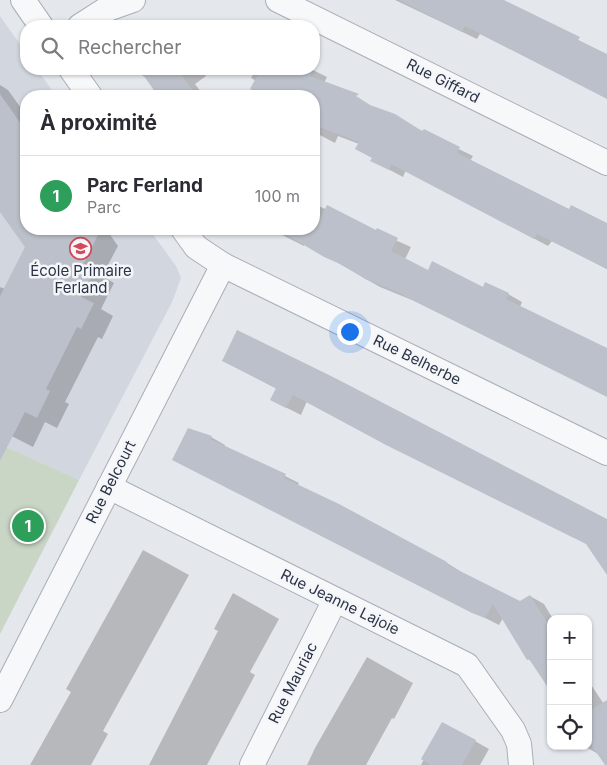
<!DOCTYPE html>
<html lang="fr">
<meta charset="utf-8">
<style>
body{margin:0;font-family:Inter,sans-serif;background:#f7f7f7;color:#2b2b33}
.controls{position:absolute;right:15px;bottom:15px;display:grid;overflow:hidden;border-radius:10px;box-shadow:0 1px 4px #0004}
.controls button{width:45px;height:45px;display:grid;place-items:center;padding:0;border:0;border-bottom:1px solid #e1e1e2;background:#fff;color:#2b2b33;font:25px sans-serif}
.you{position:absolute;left:349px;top:331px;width:18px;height:18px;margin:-12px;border:4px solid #fff;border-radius:50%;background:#1a73e8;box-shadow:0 0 0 8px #1a73e833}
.badge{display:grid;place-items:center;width:32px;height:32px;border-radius:50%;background:#db2777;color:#fff;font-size:16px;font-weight:700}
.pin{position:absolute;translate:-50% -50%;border:2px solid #fff;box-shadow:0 1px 5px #0006}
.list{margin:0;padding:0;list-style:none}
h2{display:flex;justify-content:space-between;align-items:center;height:65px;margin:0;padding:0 20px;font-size:21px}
h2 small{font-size:16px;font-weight:400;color:#7c7c81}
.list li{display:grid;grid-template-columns:32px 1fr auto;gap:15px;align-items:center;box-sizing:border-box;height:80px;padding:0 20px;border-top:1px solid #e1e1e2}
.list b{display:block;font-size:19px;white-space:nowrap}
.list p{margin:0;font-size:16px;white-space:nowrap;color:#7c7c81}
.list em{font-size:16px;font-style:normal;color:#7c7c81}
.icon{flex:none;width:28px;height:28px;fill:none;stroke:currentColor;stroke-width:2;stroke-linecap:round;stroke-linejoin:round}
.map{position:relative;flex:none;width:607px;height:765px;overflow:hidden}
.search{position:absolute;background:#fff;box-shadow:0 1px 4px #0004;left:20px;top:20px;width:300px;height:55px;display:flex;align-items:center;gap:12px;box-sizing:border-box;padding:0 18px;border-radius:20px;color:#7c7c81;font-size:19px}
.panel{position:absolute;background:#fff;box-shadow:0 1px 4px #0004;left:20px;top:90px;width:300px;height:145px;border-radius:20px}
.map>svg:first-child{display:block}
.built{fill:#d2d6de}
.green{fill:#c9d6c5}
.shadow{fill:#0003}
.building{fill:#bbc0ca}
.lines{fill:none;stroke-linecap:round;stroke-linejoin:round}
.minor-casing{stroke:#a9aeb7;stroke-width:26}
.minor{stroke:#f7f8fa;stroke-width:24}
.labels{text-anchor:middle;stroke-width:5;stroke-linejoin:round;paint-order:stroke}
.street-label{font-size:15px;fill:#2b3445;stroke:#f4f6f9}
.poi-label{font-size:15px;fill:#2b3445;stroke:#f4f6f9}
</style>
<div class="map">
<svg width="607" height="765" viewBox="0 0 607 765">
<rect width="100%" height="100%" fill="#e4e7ec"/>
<!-- built -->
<polygon class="built" points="0,16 26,53 26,69 37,69 56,96 26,96 26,229 149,229 176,266 181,278 172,302 79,480 0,444"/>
<!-- green -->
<polygon class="green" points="0,444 79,480 0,634"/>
<!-- shadow -->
<g class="shadow">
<polygon points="395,0 501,0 607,55 607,98 480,34 477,39"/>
<polygon points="137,69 200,69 206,76 195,84 204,96 160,96 147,78 138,73"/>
<polygon points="256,69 311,69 327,77 324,83 473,156 470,161 570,211 607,225 607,269 552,241 548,246 406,170 403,177 386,168 359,144 338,136 335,143 314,132 314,96 264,96 252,89 256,81 251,78"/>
<polygon points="0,85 8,90 26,115 26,229 106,229 118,246 102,276 114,283 101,309 113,316 102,339 98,337 65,402 69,404 57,428 45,422 33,447 0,430 0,287 5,289 26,247 0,210"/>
<polygon points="314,204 411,247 405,259 429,272 508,294 522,302 520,307 607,350 607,396 412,300 380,287 305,244 304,246 270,229 314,229"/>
<polygon points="237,368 607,520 607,554 307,401 301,415 285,407 277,389"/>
<polygon points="211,437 225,445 224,447 285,476 299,483 297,486 339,505 447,563 460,571 459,573 520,602 530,596 544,604 553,619 551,619 551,690 533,662 528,659 503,618 499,625 188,467"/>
<polygon points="143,550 189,575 103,731 108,734 91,765 30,765 71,692 66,689"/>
<polygon points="233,593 279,619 250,672 255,675 207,765 149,765 218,631 214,629"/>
<polygon points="367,657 413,683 394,719 392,718 366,765 307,765 315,748"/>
<polygon points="588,680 607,709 607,759 584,746 588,746"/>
<polygon points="443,723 489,749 480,765 421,765"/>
</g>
<!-- building -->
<g class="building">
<polygon points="399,0 504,0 580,37 578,40 607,54 607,99 465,26 462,32"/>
<polygon points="139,69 177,69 197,96 158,96"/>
<polygon points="261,69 313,69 310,76 359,94 356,96 370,105 395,114 422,131 424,129 460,147 457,153 569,209 571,205 607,223 607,269 537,234 534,239 391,164 389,170 370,161 372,158 355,149 359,142 314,125 314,96 264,96 250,89"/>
<polygon points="0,94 26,131 26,229 101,229 83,265 94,271 81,297 94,303 81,329 77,327 46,389 50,391 37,418 25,412 0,461 0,296 25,247 0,212"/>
<polygon points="327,205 376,230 377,228 398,238 391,251 428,270 432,261 483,287 485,282 509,293 506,299 607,348 607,397 397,292 365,279 345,266 324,257 277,229 315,229"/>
<polygon points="237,330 335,378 607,519 607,575 586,544 386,445 293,395 286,408 270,400 276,388 222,361"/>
<polygon points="188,428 212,436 210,439 286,474 284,478 339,504 447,562 446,564 520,601 530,595 551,629 551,692 529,659 527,660 493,604 485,618 472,613 172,460"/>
<polygon points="607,700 607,765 605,765 588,740 588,712"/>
<polygon points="442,722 476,740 462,765 431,765 421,759"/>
</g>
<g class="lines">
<defs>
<g id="minor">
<polyline points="23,0 41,26"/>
<polyline points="278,0 607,163"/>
<polyline points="80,26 105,10 133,0"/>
<polyline points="71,69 90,96"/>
<polyline points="183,229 196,247 223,265 607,453"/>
<polyline points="109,487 467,665 513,730 519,744 521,765"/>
<polyline points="0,700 223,265"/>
<polyline points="252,765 335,600"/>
</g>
</defs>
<!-- minor casing -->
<use href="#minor" class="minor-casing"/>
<!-- minor -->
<use href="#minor" class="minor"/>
</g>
<!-- icons -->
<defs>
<symbol id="school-ring" viewBox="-11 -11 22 22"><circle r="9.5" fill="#f4f6f9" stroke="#d1495b" stroke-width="1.5"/><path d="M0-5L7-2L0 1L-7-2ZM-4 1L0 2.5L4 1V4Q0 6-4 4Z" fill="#d1495b"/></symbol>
</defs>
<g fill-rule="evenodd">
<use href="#school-ring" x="68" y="236" width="25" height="25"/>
</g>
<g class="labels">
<!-- street labels -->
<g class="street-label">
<text transform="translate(443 81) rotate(27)" y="5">Rue Giffard</text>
<text transform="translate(417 360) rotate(26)" y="5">Rue Belherbe</text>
<text transform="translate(111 482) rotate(-63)" y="5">Rue Belcourt</text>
<text transform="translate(340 602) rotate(26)" y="5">Rue Jeanne Lajoie</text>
<text transform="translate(293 683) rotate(-63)" y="5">Rue Mauriac</text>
</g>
<!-- poi labels -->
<g class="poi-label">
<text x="81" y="276">École Primaire<tspan x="81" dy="17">Ferland</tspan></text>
</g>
</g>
</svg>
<div class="controls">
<button>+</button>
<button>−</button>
<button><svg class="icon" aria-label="locate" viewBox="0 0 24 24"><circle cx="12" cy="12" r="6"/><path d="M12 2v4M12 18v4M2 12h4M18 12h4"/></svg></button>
</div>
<div class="you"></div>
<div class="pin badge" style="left:28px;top:526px;background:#2e9e5b">1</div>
<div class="search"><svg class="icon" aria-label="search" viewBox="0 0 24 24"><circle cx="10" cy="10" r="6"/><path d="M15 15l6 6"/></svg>Rechercher</div>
<section class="panel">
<h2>À proximité<small></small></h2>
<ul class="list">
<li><span class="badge" style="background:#2e9e5b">1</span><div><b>Parc Ferland</b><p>Parc</p></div><em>100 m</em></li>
</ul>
</section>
</div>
